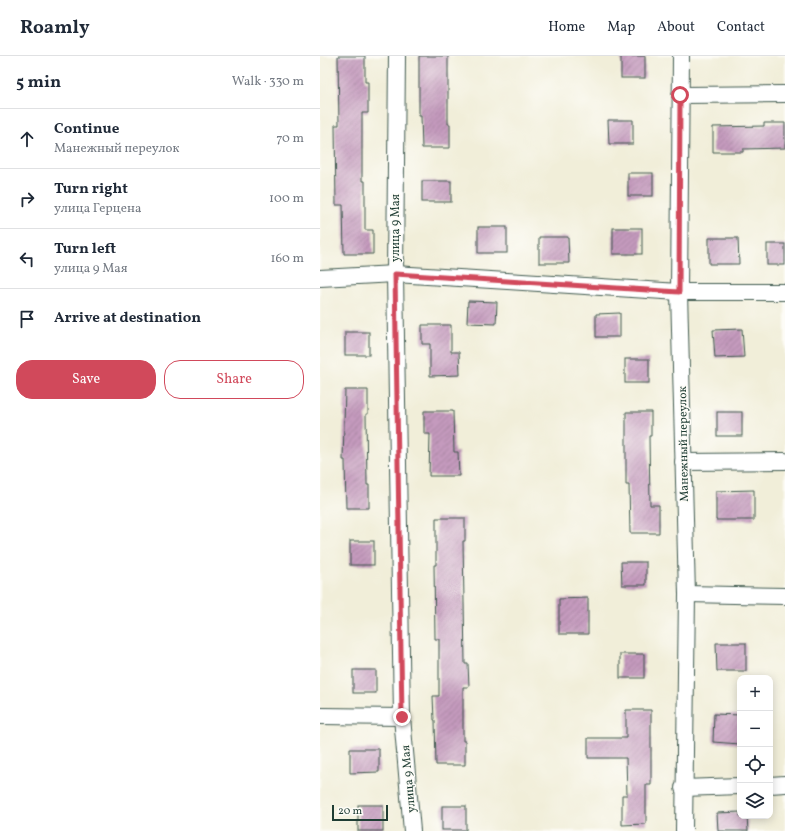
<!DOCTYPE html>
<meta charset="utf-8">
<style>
body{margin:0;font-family:Vollkorn,serif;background:#f6f6f7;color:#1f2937}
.controls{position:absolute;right:12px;bottom:12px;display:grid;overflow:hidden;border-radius:8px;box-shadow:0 2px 10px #0003}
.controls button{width:36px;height:36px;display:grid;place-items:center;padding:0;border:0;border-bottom:1px solid #e0e1e3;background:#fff;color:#1f2937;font:20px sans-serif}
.scale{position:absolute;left:12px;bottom:10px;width:56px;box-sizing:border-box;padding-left:4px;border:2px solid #1f3d34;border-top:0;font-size:11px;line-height:14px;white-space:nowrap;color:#1f3d34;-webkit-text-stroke:3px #fdfcf7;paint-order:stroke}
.stop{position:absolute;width:12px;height:12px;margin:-9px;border:3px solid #d1495b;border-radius:50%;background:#fff}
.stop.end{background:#d1495b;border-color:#fff;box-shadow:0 1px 4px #0008}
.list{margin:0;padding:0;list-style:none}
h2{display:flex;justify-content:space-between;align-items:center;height:52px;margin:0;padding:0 16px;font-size:17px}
h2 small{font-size:13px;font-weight:400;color:#747a83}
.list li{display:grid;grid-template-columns:26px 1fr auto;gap:12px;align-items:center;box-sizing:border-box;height:60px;padding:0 16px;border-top:1px solid #e0e1e3}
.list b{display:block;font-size:15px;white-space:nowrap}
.list p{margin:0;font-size:13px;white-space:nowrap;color:#747a83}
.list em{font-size:13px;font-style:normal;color:#747a83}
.actions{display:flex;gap:8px;padding:12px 16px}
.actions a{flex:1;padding:9px 0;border:1px solid #d1495b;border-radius:16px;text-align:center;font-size:14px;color:#d1495b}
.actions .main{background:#d1495b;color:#fff}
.icon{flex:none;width:22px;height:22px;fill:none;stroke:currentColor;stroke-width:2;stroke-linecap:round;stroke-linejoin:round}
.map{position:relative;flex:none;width:465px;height:775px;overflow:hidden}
header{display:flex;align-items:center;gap:24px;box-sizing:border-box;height:56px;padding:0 20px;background:#fff;border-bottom:1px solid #e0e1e3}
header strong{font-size:19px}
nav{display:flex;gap:22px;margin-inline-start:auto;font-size:14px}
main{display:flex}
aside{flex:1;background:#fff}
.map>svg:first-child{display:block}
.building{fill:url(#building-hatch)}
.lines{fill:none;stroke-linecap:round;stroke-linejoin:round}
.street-casing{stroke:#3e584d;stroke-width:18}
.street{stroke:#fff;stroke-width:16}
.route{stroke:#d1495b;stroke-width:5}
.labels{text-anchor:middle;stroke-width:3;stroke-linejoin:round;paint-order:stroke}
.street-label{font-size:12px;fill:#1f3d34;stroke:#fdfcf7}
</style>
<header>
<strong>Roamly</strong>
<nav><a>Home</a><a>Map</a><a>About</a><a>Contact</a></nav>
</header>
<main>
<aside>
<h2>5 min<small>Walk · 330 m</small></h2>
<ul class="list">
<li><svg class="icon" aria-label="ahead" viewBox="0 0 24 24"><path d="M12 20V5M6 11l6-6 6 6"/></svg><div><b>Continue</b><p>Манежный переулок</p></div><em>70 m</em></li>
<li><svg class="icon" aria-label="right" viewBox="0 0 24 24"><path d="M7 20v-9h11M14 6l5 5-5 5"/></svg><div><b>Turn right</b><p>улица Герцена</p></div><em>100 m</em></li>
<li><svg class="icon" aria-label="left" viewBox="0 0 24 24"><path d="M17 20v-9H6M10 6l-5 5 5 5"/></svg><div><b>Turn left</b><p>улица 9 Мая</p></div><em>160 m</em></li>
<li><svg class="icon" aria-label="arrive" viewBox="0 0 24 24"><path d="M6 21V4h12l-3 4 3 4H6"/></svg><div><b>Arrive at destination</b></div></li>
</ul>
<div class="actions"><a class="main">Save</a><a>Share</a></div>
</aside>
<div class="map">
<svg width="465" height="775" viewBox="0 0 465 775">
<defs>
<pattern id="building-hatch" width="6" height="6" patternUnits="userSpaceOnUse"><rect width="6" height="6" fill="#c49abd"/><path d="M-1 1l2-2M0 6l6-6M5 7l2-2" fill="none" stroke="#9f7f9a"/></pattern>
</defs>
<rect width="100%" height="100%" fill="#fdfcf7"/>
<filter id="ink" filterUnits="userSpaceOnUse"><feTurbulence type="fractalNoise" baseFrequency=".025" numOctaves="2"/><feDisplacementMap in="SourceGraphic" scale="8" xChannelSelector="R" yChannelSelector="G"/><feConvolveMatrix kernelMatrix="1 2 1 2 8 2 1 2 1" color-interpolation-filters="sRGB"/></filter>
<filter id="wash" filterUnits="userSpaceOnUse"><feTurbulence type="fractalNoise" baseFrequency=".012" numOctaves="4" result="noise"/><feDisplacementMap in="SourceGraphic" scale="16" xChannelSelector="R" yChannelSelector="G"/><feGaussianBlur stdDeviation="0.9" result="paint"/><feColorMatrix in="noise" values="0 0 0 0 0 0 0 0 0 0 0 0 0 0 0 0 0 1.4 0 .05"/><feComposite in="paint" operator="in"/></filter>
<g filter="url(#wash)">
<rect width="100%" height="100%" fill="#f1eed9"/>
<g id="blocks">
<!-- building -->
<g class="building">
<polygon points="18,0 45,0 45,26 48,26 48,57 42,57 42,125 45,125 45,174 53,174 53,198 24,198 23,149 16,149 15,69 19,69"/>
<polygon points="99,0 128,0 128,68 130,68 130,92 102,92 101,60 99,60"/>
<rect x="301" y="0" width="24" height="22"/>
<polygon points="288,64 313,64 313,88 289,88"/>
<polygon points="444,67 465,67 465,92 423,93 423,96 393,96 393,71 444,70"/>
<rect x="308" y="117" width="25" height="23"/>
<rect x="102" y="125" width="29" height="21"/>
<rect x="158" y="171" width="29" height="26"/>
<rect x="293" y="172" width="29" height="26"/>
<polygon points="219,181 248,181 249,207 219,207"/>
<polygon points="389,182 418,182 419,208 389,208"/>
<rect x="447" y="188" width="18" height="21"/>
<polygon points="148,245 177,246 176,268 147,267"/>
<polygon points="300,257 300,281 276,281 276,258"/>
<polygon points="102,269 131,269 131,296 139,296 140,319 110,320 110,288 102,288"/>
<polygon points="422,273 424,301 395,302 393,274"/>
<rect x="25" y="276" width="24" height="23"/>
<rect x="305" y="303" width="24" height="24"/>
<polygon points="25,334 48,334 48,358 46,358 47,429 49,429 49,452 26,452 25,404 23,404"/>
<polygon points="104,355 133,355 134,396 138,396 139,420 109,420 110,378 104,378"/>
<polygon points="306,356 331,356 331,380 329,380 330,449 339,449 339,477 310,477 309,429 306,429"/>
<rect x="397" y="356" width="25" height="24"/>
<polygon points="434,434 434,464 396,464 396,435"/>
<polygon points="116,462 145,462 145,485 143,485 145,608 148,608 149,631 143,631 143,685 145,685 145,709 116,709 115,664 114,664 113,640 119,640 119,583 115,583 114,509 116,509"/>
<rect x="30" y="485" width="24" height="24"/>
<polygon points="301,506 326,506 326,529 302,529"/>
<polygon points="268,542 268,578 239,578 239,543"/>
<polygon points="396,587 426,587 426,615 397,615"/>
<rect x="300" y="598" width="24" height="24"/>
<rect x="33" y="614" width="23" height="23"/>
<polygon points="306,654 331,654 331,729 326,729 326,768 302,769 302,739 307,739 306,702 268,702 268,682 306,682"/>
<polygon points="394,658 420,659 420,688 393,686"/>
<polygon points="30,693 59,693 59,716 30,717"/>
<rect x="38" y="749" width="25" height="26"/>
<rect x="122" y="750" width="24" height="24"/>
<polygon points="420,756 420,760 427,760 428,775 398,775 397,757"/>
</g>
</g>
</g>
<g filter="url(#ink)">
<use href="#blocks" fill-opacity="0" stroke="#3e584d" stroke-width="1"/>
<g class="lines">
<defs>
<g id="street">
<polyline points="77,0 75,218 82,661 92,775"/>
<polyline points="361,0 359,236 367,538 364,775"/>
<polyline points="360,39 465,38"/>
<polyline points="0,222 75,218 359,236 465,236"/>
<polyline points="363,406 465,405"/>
<polyline points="367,538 465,540"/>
<polyline points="0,660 82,661"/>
<polyline points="450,729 465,728"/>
<polyline points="363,732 420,730"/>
</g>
</defs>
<!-- street casing -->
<use href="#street" class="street-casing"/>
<!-- street -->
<use href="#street" class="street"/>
</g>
</g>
<g class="lines" filter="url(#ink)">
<!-- route -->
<polyline class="route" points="82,661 75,218 359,236 360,39"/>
</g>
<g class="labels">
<!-- street labels -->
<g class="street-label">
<text transform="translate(75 172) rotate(-90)" y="4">улица 9 Мая</text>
<text transform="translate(363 388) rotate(-91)" y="4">Манежный переулок</text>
<text transform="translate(88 723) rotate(-95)" y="4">улица 9 Мая</text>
</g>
</g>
</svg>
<div class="controls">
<button>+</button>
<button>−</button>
<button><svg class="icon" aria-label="locate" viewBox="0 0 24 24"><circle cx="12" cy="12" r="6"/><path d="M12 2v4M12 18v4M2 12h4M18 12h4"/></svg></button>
<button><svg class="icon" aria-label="layers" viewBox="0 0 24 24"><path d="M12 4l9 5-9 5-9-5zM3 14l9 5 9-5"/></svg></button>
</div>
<div class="scale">20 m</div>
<div class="stop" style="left:360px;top:39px"></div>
<div class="stop end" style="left:82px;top:661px"></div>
</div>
</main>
